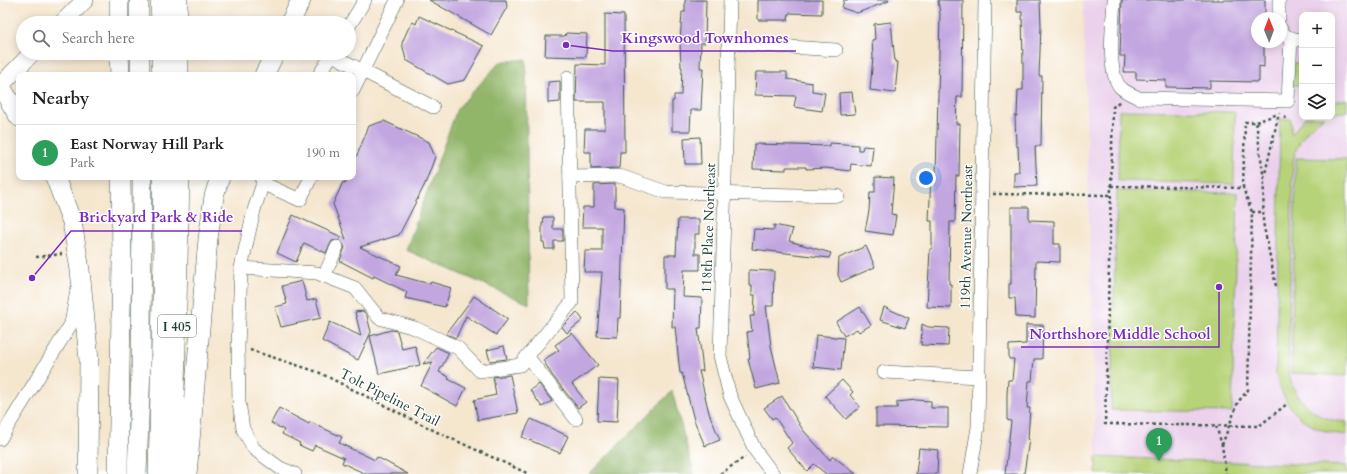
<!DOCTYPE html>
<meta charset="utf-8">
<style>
body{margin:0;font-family:Cardo,serif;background:#f2f2f2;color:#202124}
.controls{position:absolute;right:12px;top:12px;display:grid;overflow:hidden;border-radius:8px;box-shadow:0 2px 10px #0003}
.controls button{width:36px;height:36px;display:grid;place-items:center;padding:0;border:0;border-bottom:1px solid #e0e0e0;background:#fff;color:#202124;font:20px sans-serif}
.compass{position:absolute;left:1251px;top:12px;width:36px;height:36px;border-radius:50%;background:#fff;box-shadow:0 2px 10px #0003;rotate:359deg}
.you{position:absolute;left:926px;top:178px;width:14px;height:14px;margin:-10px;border:3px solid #fff;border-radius:50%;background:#1a73e8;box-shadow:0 0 0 6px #1a73e833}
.badge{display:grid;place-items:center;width:26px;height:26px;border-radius:50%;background:#2563eb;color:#fff;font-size:13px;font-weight:700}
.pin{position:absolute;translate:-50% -33px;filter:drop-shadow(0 1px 2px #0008)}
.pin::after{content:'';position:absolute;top:21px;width:14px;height:12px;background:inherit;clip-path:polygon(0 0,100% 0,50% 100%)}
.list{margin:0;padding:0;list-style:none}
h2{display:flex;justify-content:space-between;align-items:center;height:52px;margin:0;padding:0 16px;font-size:17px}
h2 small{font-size:13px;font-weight:400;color:#757577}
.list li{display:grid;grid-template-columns:26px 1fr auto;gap:12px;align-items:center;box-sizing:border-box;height:56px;padding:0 16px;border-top:1px solid #e0e0e0}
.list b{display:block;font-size:15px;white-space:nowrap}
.list p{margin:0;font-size:13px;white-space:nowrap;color:#757577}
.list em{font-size:13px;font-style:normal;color:#757577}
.icon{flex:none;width:22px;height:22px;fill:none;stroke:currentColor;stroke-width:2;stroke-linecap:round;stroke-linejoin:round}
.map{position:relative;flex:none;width:1347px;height:474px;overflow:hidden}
.search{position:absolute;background:#fff;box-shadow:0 2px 10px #0003;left:16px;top:16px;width:340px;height:44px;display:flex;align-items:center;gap:10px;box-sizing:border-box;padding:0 14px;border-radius:22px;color:#757577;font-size:15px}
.panel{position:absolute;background:#fff;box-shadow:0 2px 10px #0003;left:16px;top:72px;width:340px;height:108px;border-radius:8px}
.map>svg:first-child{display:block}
.built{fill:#ebd1ec;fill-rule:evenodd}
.green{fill:#b7d379;stroke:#6b8856}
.forest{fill:#91b569;stroke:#58794e}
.building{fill:#c2a6e0}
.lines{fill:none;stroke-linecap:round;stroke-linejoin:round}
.minor-casing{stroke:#3f564b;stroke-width:14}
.major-casing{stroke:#3f564b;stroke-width:18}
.highway-casing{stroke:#3f564b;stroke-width:20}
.path{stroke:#3f564b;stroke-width:2.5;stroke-dasharray:3 3;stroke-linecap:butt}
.minor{stroke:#fff;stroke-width:13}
.major{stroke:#fff;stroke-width:17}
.highway{stroke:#fff;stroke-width:19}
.labels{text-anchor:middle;stroke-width:3;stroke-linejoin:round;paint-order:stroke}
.shield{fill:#fff;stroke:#627771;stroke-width:1}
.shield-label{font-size:13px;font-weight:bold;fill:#1f3d34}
.street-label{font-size:14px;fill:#1f3d34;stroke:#fff}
.leader{fill:none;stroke:#7b2cbf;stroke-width:1.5}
.callout-dot{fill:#7b2cbf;stroke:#fff;stroke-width:1.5}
.callout-label{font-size:15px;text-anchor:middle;font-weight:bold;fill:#7b2cbf;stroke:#fff;stroke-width:3;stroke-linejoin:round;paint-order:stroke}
</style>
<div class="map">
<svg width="1347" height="474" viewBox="0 0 1347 474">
<rect width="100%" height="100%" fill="#fff"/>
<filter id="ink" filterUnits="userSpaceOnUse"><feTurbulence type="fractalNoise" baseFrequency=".025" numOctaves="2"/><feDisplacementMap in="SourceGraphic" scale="8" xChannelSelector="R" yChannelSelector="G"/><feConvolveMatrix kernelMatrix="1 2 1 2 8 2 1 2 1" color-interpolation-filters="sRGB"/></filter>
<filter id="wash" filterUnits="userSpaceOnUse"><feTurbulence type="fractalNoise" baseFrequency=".012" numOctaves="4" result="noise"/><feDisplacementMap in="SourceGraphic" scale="16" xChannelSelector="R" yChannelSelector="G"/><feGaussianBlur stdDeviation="0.9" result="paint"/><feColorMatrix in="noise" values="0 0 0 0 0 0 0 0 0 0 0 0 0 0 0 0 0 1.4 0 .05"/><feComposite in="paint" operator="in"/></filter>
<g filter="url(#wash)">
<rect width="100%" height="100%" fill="#f5e6ce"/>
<!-- built -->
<path class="built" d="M1083,0H1347V466L1096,457ZM1302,15H1332V117H1302ZM1257,18H1281V42H1257Z"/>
<!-- green -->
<g class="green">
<polygon points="1293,63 1302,63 1302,85 1292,85"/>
<polygon points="1347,99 1347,111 1332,114 1332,102"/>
<polygon points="1119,110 1235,112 1234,184 1118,181"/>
<path d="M1305,117H1324C1307,127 1297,142 1293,161L1288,370C1293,400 1316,421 1347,422V435C1309,432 1285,412 1276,375L1280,119H1291V135Z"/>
<polygon points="1296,158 1347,159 1347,376 1291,373"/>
<polygon points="1117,191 1238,193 1232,412 1111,410"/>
<polygon points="1096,457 1347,466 1347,474 1096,474"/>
</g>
<!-- forest -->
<g class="forest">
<polygon points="526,59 529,304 406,250 457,109 500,62"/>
<polygon points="672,391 694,474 589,474"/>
</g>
<g id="blocks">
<!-- building -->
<g class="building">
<polygon points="429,0 506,0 507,7 491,35"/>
<polygon points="685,0 706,0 705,43 701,43 700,68 703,68 701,110 691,110 690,131 672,131 672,101 674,101 674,95 681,95 682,67 681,67 680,42 682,12 685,12"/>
<polygon points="758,0 822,0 822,14 789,13 788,20 758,20"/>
<polygon points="844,0 889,0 889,1 857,13 842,8"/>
<polygon points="938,0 963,0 962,97 957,97 956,124 960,124 959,176 956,176 955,222 950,222 949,284 951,284 951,308 927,307 930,249 932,249 932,221 929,221 931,175 936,175 940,14"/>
<polygon points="1017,0 1040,0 1041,26 1039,76 1042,76 1041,146 1035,146 1037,186 1014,187 1014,172 1019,172 1018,146 1016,146 1015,116 1017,116 1018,90 1023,90 1023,64 1022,12 1017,12"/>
<polygon points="1122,0 1265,0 1265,18 1257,18 1257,42 1264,42 1264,67 1259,66 1259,82 1210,81 1210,88 1166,87 1166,80 1136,79 1136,72 1124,72 1125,56 1120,56"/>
<polygon points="605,14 624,15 625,152 620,152 619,168 591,169 591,152 584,152 585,129 605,129 605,102 576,102 577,64 605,65"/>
<polygon points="419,16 484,46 465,80 448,84 406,60 402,43 408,29 413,22 416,24"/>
<polygon points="891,22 895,62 898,62 895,93 870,90 873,57 872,40 875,39 874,24"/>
<polygon points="566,33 587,34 586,57 545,56 546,36 565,36"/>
<polygon points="756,72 787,72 787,79 812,83 812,91 825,93 822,111 794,107 796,96 755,95"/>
<polygon points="560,81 560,102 548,103 548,82"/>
<polygon points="852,92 855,114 840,115 839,93"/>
<polygon points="384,121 429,142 435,157 425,184 399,235 360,247 401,266 396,275 430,284 431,282 451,288 445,307 405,298 407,292 374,276 373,278 340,261 345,247 340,240 332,241 326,253 304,243 296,262 277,253 293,215 346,239 333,204 343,182 345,183 348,177 353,177 353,165 369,126"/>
<polygon points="700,137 701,164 685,164 684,138"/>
<polygon points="830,143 858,145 858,150 862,150 863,146 873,147 871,166 851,164 850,171 826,168 806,169 806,167 786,167 786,170 753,169 754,144 830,146"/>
<polygon points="875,177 894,178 891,214 896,215 893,235 865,231 869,211 870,192 875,192"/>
<polygon points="615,184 615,207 624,208 620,318 618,318 617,337 597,336 602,272 584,272 585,251 602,251 602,227 582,227 583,207 594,207 594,185"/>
<polygon points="1011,207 1029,207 1029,220 1054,221 1054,244 1060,244 1060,262 1036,261 1035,318 1016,317 1015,298 1009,298 1009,284 1011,284"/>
<polygon points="543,217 553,217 553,229 563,229 563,241 554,241 554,249 545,249 544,242 542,242 542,223 544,223"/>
<polygon points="678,219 699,219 699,234 695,234 695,254 700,254 700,270 684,270 683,297 702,298 701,328 698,328 703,371 699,371 709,413 720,440 705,446 694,420 682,373 680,373 675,327 672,327 673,289 665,289 665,255 676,255"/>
<polygon points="774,225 793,229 789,241 831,253 829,258 752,249 754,229 774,230"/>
<polygon points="866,246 875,267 841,282 838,275 839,258"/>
<polygon points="749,270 774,271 773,306 766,306 771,346 780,383 756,389 748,359 750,359 747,332 752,331 750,316 754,316 755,295 752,295 752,285 749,285"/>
<polygon points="302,281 307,301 316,299 321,318 281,327 275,307 287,304 282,286"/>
<polygon points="474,296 508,319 496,335 466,316 456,338 446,334"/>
<polygon points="860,307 871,325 859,332 857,329 844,336 836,322"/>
<polygon points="884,307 909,318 905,328 880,320"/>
<polygon points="363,311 367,316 371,332 358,360 322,341 330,322 361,336 355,312"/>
<polygon points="577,312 583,320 567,333 562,327"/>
<polygon points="922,324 928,327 949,328 948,346 921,345"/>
<polygon points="1026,325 1043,325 1042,359 1034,359 1032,381 1029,381 1027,408 1030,408 1028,439 1029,439 1024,474 1005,474 1011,421 1007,420 1007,394 1008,380 1012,380 1014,359 1009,359 1009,345 1026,344"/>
<polygon points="391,330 397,331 402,349 415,346 420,365 379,374 370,336"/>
<polygon points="572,333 598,365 572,384 586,402 578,408 552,375 543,360 559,350 555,345"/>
<polygon points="816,335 844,338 841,370 813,367"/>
<polygon points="504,346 507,359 490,361 487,350"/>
<polygon points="436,347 449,353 439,372 449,377 448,379 466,388 457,406 421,386 433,362 423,364"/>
<polygon points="510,375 518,413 478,420 474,400 496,395 493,377"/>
<polygon points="599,379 619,380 617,422 597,421"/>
<polygon points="842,380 853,392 850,395 860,407 846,419 825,396"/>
<polygon points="539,384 552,401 542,407 530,390"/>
<polygon points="782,396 803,430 830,460 833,456 856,474 826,474 814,464 807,471 787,448 792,443 775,417 772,419 764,408"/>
<polygon points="916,400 931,401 931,408 948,408 948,427 876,426 876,408 897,408 897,402"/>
<polygon points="279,408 309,424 310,422 342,437 339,443 375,460 377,457 408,474 366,474 342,463 344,458 315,445 312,451 299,445 300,443 282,434 284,430 271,423"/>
<polygon points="531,419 568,436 560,453 522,437"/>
<polygon points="919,448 938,450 937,474 916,474"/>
</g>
</g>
</g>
<g filter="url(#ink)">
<use href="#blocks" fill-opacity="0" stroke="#3f564b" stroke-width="1"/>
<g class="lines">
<defs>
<g id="minor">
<polyline points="730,0 720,356 730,396 755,450 773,474"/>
<path d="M1114,0C1113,22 1106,70 1120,87C1125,92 1132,95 1139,98L1288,101L1291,38"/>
<polyline points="1279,18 1279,0"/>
<polyline points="349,26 365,0"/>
<path d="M1281,29C1284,38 1294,39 1302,40"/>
<polyline points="728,43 836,50"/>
<polyline points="332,55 433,107"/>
<polyline points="319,75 333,53"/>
<polyline points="353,91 397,0"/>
<polyline points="265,177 254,210 241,268 238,347 239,402 243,429 254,449 280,468 295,474"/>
<polyline points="570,177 620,176 666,192 838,196"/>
<polyline points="262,183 300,200 311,177"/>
<polyline points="241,268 317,273 355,288 379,318 415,328 458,348 480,371 520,365 572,302 568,77"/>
<polyline points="324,276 337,247"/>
<polyline points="527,356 576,419"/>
<polyline points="884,372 979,377"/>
<polyline points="0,439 71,324 77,290"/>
<polyline points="970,474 978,427 985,0"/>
</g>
<g id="major">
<polyline points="62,23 85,0"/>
<polyline points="0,86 32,53"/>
</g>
<g id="highway">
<polyline points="119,0 119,23"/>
<polyline points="139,0 139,23"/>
<polyline points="160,0 161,23"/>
<polyline points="178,0 178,23"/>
<polyline points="290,23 301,0"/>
<polyline points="119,53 120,75"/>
<polyline points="140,53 140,75"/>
<polyline points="161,53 161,75"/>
<polyline points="179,53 179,75"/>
<polyline points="264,75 275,53"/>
<polyline points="0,85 19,117"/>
<polyline points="55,177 72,222 80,270 89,360 88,474"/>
<polyline points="118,474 122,262 121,177"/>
<polyline points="137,474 141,366 142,177"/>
<polyline points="158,474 163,256 162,177"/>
<polyline points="173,474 180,177"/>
<polyline points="187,474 208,239 214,196 220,177"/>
</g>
</defs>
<!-- minor casing -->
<use href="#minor" class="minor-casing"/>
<!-- major casing -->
<use href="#major" class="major-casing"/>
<!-- highway casing -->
<use href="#highway" class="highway-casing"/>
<!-- path -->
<g class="path">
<polyline points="1285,119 1285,113"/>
<polyline points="1256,122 1278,114"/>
<polyline points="1264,178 1279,113"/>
<polyline points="1111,186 1113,107 1120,101"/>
<polyline points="993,194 1111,195"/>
<polyline points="1252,212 1263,212"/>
<polyline points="36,257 62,254"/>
<polyline points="1276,286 1263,222 1264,180 1256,122 1245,122 1243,188 1111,186 1105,424 1259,426 1287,404"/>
<polyline points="250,350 318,372 437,432 529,474"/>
<polyline points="1216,426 1222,445 1226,474"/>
<polyline points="1222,445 1238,402 1248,390 1252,212 1243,188"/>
<polyline points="720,474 745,457"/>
</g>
<!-- minor -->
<use href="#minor" class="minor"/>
<!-- major -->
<use href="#major" class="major"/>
<!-- highway -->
<use href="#highway" class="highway"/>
</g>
</g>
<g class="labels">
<!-- shield labels -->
<rect class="shield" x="158" y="315" width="38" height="22" rx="3"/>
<g class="shield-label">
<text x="177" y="331">I 405</text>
</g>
<!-- street labels -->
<g class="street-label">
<text transform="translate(708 228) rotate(-88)" y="5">118th Place Northeast</text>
<text transform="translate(966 237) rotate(-89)" y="5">119th Avenue Northeast</text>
<text transform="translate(390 397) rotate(27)" y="5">Tolt Pipeline Trail</text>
</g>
</g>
<!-- callouts -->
<path class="leader" d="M566 45L613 51H796M32 278L71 231H242M1219 287L1219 347H1021"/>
<g class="callout-dot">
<circle cx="566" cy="45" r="4"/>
<circle cx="32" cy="278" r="4"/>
<circle cx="1219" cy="287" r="4"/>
</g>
<g class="callout-label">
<text x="705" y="43">Kingswood Townhomes</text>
<text x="156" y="222">Brickyard Park &amp; Ride</text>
<text x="1120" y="339">Northshore Middle School</text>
</g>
</svg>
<div class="controls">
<button>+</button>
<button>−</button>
<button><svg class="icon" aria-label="layers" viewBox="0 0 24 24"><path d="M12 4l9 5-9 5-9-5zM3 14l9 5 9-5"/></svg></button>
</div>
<svg class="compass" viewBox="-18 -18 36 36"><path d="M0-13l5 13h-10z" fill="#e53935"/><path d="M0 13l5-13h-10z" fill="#757577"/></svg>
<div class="you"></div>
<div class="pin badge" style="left:1159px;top:461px;background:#2e9e5b">1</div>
<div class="search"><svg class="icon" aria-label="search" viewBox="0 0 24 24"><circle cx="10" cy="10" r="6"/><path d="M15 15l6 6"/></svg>Search here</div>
<section class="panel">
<h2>Nearby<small></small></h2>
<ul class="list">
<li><span class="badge" style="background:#2e9e5b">1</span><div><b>East Norway Hill Park</b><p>Park</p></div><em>190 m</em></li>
</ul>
</section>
</div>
